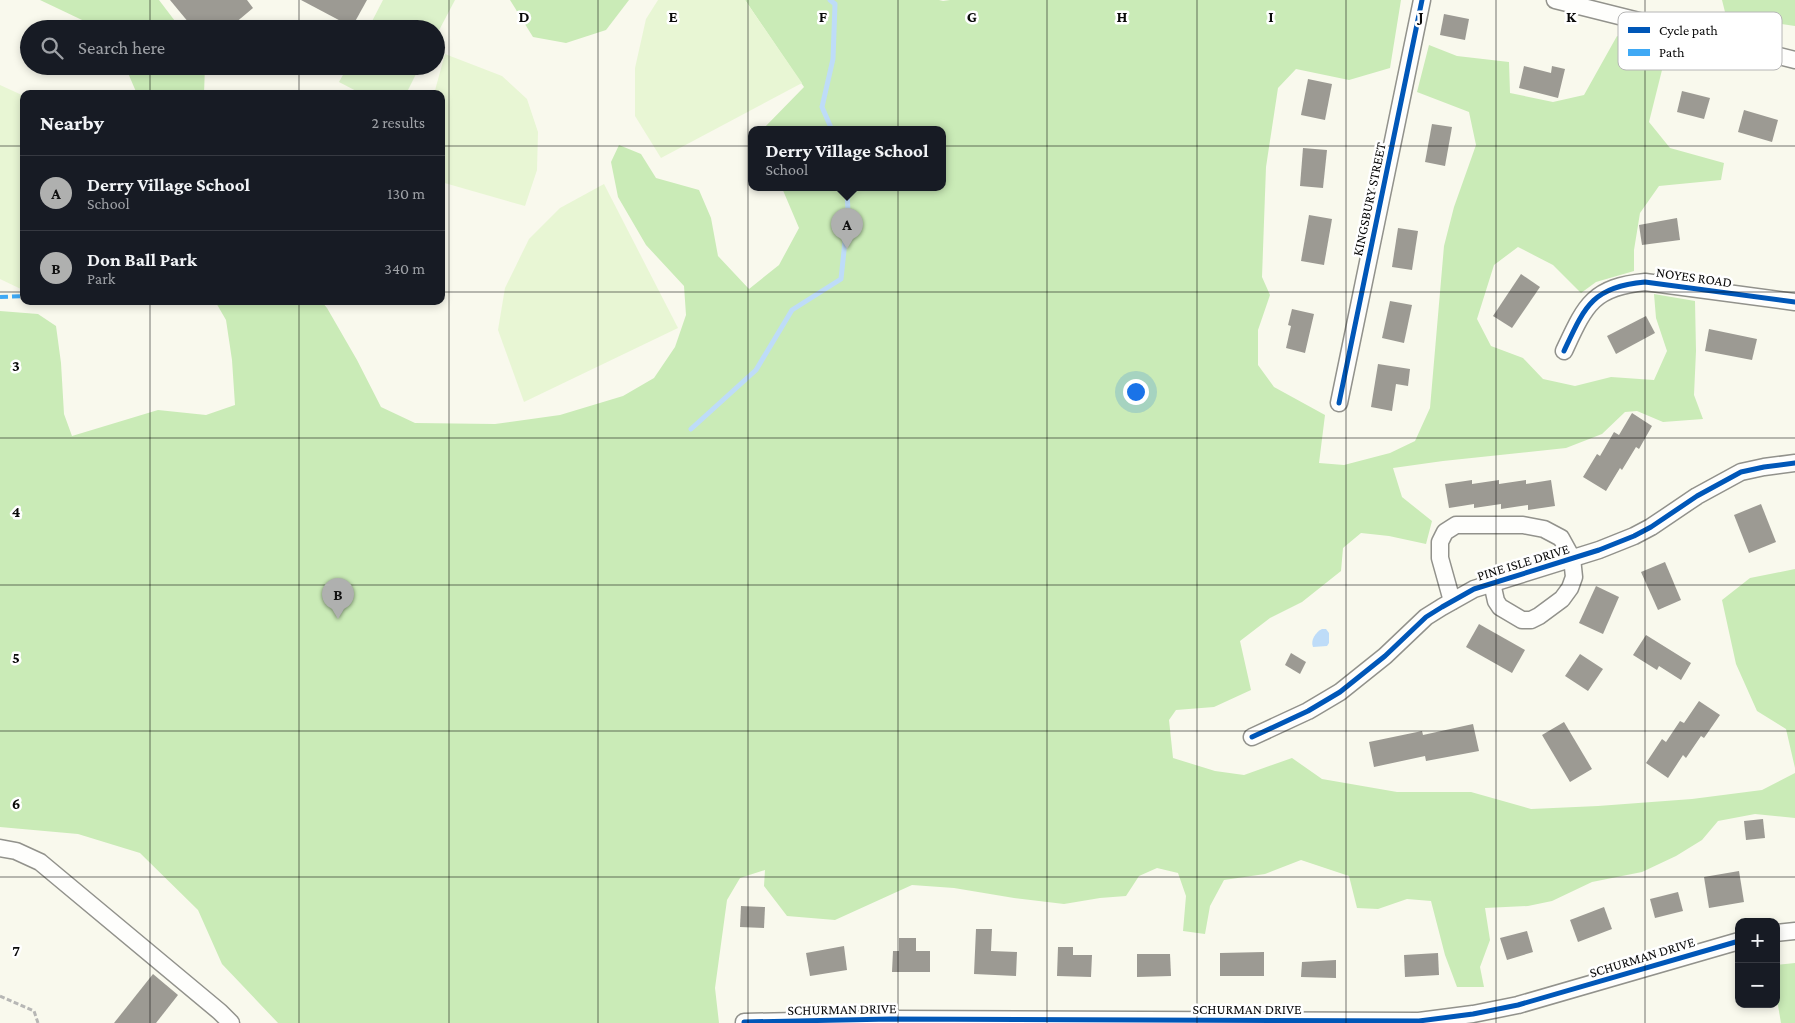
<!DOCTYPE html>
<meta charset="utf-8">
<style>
body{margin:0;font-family:"Crimson Pro",serif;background:#20242c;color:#f1f3f6}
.controls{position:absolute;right:15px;bottom:15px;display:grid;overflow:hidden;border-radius:10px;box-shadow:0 2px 8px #0003}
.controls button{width:45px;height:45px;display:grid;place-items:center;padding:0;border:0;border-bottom:1px solid #363941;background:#171b24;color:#f1f3f6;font:25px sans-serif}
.you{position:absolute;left:1135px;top:391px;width:18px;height:18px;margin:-12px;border:4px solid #fff;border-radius:50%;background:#1a73e8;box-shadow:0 0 0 8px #1a73e833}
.badge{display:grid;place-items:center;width:32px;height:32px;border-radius:50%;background:#afb0af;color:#111;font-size:16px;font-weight:700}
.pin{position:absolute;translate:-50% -41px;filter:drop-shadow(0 1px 2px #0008)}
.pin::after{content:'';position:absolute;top:26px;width:18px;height:15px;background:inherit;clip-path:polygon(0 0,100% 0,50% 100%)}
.popup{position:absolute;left:748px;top:126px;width:198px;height:65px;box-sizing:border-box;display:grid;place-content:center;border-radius:10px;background:#171b24;filter:drop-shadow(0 1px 4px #0005);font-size:16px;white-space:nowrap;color:#9ea1a6}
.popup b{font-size:19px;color:#f1f3f6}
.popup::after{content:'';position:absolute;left:50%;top:100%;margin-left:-10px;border:10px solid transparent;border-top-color:#171b24}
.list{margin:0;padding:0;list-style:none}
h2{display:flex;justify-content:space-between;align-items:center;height:65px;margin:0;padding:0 20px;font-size:21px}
h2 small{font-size:16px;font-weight:400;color:#9ea1a6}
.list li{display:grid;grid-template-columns:32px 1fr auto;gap:15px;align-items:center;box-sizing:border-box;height:75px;padding:0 20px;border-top:1px solid #363941}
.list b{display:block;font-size:19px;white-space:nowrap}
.list p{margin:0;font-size:16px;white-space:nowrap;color:#9ea1a6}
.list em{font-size:16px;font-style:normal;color:#9ea1a6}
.icon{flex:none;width:28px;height:28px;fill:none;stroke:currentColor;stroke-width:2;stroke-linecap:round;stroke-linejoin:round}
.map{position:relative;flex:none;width:1795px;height:1023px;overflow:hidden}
.search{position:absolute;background:#171b24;box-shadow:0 2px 8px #0003;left:20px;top:20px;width:425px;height:55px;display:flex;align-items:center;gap:12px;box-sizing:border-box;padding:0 18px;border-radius:28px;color:#9ea1a6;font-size:19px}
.panel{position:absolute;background:#171b24;box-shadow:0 2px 8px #0003;left:20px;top:90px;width:425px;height:215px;border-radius:10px}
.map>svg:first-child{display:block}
.green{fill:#dcf2ca}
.forest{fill:#caebb7}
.pitch{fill:#e8f6d4}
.water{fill:#bedcf8}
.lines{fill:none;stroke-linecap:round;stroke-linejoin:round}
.stream{stroke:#bedcf8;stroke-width:5}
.building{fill:#9c9a93}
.minor-casing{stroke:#92928c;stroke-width:19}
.path{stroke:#b7b7b5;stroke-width:3;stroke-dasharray:5 2.5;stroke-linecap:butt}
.minor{stroke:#fefefc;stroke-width:16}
.quiet{stroke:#3fa9f5;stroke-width:4;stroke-dasharray:8 4;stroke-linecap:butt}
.cycleway-casing{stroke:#fff;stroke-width:8}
.cycleway{stroke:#0057b8;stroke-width:5}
.grid{fill:none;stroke:#0a0a0a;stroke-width:1;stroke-opacity:0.55}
.labels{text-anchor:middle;stroke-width:5;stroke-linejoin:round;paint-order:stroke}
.street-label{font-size:14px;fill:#0a0a0a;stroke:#fff}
.key{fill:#fff;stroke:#b6b6b6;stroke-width:1}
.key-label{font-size:14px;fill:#0a0a0a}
.grid-label{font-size:16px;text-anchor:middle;font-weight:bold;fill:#0a0a0a;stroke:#fff;stroke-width:5;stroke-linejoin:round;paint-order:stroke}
</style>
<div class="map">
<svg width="1795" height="1023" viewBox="0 0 1795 1023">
<rect width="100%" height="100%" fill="#f9f9ed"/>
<!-- green -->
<g class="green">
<polygon points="383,0 455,0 436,36 436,29 368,29"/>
<polygon points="348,66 420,66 406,94 362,94 339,82"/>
</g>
<!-- forest -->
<g class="forest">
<polygon points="40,0 159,0 181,29 101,29"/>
<polygon points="510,0 629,0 606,30 566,43 533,37"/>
<polygon points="745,0 939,0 943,1 950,0 1401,0 1390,68 1349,80 1296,69 1278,88 1266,167 1262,277 1270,295 1258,330 1258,365 1274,387 1325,415 1319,463 1344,465 1390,453 1415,441 1430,408 1444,246 1454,207 1476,145 1469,112 1417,92 1429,45 1457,56 1509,62 1510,93 1553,102 1584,95 1617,36 1666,54 1649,122 1670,148 1724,163 1721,180 1659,186 1640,213 1634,250 1634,271 1596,282 1581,293 1553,265 1518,247 1494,265 1477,319 1491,346 1523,358 1543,379 1575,386 1611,377 1654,380 1667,351 1656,318 1654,294 1695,301 1696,351 1694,395 1703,419 1663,422 1637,411 1625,412 1602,434 1566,448 1443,461 1393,468 1402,497 1432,521 1426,544 1389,536 1361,533 1343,548 1341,571 1302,602 1270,618 1240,641 1251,690 1214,707 1176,710 1169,720 1173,758 1215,771 1244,775 1292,758 1322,779 1397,792 1471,792 1531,809 1598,806 1692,799 1762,790 1795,773 1795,818 1755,814 1718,821 1702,840 1676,856 1642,872 1592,882 1552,901 1528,906 1485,908 1490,940 1480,967 1484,987 1457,987 1445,955 1431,901 1407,899 1378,909 1357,908 1349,876 1301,860 1265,874 1224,880 1210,906 1205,934 1183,931 1186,896 1178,873 1157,868 1139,876 1126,896 1100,898 1064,904 1014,898 954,888 912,885 835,920 787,916 764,886 765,870 740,878 727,900 715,988 719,1023 278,1023 222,964 198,910 140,853 78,834 0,827 0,311 38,314 56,326 61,363 64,414 72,436 158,410 206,415 235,405 232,360 226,320 215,301 321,301 327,308 357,360 381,407 415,423 495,424 560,415 623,396 654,378 675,347 686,315 684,286 646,245 618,197 611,162 619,145 641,154 656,178 699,190 711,218 718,256 749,289 779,265 799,228 782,188 942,188 942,130 762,130 804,87"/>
<polygon points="1722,0 1795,0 1795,26 1726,16"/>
<polygon points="125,66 205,66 204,94 137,94"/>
<polygon points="1795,569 1795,768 1786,729 1757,711 1736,664 1722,600 1750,578"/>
<polygon points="1795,963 1795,1023 1781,1023 1776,994 1776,965"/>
</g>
<!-- pitch -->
<g class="pitch">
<polygon points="658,0 745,0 802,83 661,158 635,116 635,68 646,19"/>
<polygon points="445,54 502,76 527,99 538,132 537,170 525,206 441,182 441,94 434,94"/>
<polygon points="0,85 24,96 23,290 0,279"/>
<polygon points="604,184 678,328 524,402 498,330 505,288 529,239 560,208"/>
</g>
<!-- water -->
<path class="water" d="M1322,629H1326L1329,633V643L1327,646L1313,647C1310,640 1316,632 1322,629Z"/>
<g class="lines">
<!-- stream -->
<g class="stream">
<polyline points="830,0 835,4 833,59 822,107 832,130"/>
<polyline points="691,429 756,370 792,310 841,279 848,213 847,188"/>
</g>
</g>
<!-- building -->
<g class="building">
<polygon points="170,0 247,0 253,8 228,29 194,29"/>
<polygon points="301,0 367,0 352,27"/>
<polygon points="1444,14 1469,19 1465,40 1440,35"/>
<polygon points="1524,66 1551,73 1552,66 1565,69 1558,98 1519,88"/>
<polygon points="1308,79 1332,84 1325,120 1301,115"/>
<polygon points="1682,91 1710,98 1704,119 1677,112"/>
<polygon points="1744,110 1778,120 1772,142 1738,132"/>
<polygon points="1432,124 1452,127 1445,166 1425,162"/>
<polygon points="1303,148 1327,150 1323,188 1300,186"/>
<polygon points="1309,215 1332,219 1324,265 1301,261"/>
<polygon points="1677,218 1680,240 1642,245 1639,225"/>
<polygon points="1398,228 1418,231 1412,270 1392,267"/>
<polygon points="1521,274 1540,287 1512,328 1493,316"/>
<polygon points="1390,301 1412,305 1404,343 1382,338"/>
<polygon points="1292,309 1314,314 1305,353 1286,348 1291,326 1288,325"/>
<polygon points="1646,316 1655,333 1616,354 1607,336"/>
<polygon points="1709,329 1757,339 1752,360 1705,351"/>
<polygon points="1378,364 1410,369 1408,386 1396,384 1392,411 1371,407"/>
<polygon points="1632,413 1652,426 1639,449 1636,447 1622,470 1620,468 1606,491 1583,477 1597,454 1600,456 1614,432 1619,435"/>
<polygon points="1472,480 1472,484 1499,480 1499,484 1526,480 1526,484 1551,480 1555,506 1528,510 1528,505 1501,509 1501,504 1474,508 1474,504 1449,508 1445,484"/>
<polygon points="1761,504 1776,542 1749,553 1734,515"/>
<polygon points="1665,562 1681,600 1658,610 1641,572"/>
<polygon points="1596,586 1619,597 1603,634 1579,623"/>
<polygon points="1479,624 1525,650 1512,673 1466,647"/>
<polygon points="1646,635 1691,663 1681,680 1659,666 1657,670 1633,655"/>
<polygon points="1291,653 1306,662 1300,674 1285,665"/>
<polygon points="1580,654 1603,669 1588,691 1565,676"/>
<polygon points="1699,701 1720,715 1704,738 1701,736 1686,758 1683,755 1668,778 1646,763 1662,739 1666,742 1680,721 1684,723"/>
<polygon points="1564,722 1592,769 1570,782 1542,735"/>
<polygon points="1473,724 1479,751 1426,761 1425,756 1374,767 1369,742 1422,731 1423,735"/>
<polygon points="1763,819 1765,838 1746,840 1744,821"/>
<polygon points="1739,871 1744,902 1709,908 1704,877"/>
<polygon points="1678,892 1683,911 1655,918 1650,899"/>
<polygon points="741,906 765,907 764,928 740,927"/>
<polygon points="1604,907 1612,929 1578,942 1570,920"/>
<polygon points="976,929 992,929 991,951 1017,952 1016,976 974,974"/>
<polygon points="1527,931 1533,952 1507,960 1500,938"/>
<polygon points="899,938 916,938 916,951 930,951 930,972 892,972 893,951 899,951"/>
<polygon points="844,946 847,970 810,976 806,953"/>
<polygon points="1058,947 1073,947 1073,955 1092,955 1091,977 1057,976"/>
<polygon points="1264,952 1264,976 1220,976 1220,953"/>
<polygon points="1438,953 1439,975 1405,977 1404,955"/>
<polygon points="1137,954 1170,954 1171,976 1137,977"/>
<polygon points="1336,960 1336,978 1301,977 1302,962"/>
<polygon points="153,974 178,995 156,1023 114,1023"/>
</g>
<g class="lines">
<defs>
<g id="minor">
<polyline points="1555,0 1795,60"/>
<path d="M1564,351C1585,306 1592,287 1645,282L1795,302"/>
<polyline points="1339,403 1422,0"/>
<polyline points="1452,601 1440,558 1440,542 1445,532 1456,525 1523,525 1544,529 1561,538 1572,558 1574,577 1570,588 1562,599 1539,616 1531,620 1522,620 1500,607 1496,601 1492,583"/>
<polyline points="1252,737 1308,711 1340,692 1385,656 1426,617 1442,607 1474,589 1599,550 1634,536 1651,527 1697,496 1741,472 1764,467 1795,463"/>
<polyline points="0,848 16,851 40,862 220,1012 231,1023"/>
<polyline points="1776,933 1795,931"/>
<polyline points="744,1022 891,1019 1419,1021 1473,1014 1518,1005 1739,941"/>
</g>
</defs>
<!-- minor casing -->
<use href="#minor" class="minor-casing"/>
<!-- path -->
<polyline class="path" points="0,996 34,1011 38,1023"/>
<!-- minor -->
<use href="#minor" class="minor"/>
<!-- quiet -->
<polyline class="quiet" points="0,297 24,296"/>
<defs>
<g id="cycleway">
<path d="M1564,351C1585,306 1592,287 1645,282L1795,302"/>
<polyline points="1339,403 1422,0"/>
<polyline points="1252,737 1308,711 1340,692 1385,656 1426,617 1442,607 1474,589 1599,550 1634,536 1651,527 1697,496 1741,472 1764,467 1795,463"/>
<polyline points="744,1022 891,1019 1419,1021 1473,1014 1518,1005 1739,941"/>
</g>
</defs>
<!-- cycleway casing -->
<use href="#cycleway" class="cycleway-casing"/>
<!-- cycleway -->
<use href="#cycleway" class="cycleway"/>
</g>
<!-- grid -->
<path class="grid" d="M150,0V29M299,0V29M449,0V1023M598,0V1023M748,0V1023M898,0V1023M1047,0V1023M1197,0V1023M1346,0V1023M1496,0V1023M1645,0V1023M150,66V94M299,66V94M0,146H24M441,146H1795M0,292H24M441,292H1795M150,301V1023M299,301V1023M0,438H1795M0,585H1795M0,731H1795M0,877H1795"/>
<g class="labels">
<!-- street labels -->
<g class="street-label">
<text transform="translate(1369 199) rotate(-78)" y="5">KINGSBURY STREET</text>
<text transform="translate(1694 277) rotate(8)" y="5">NOYES ROAD</text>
<text transform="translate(1523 562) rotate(-17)" y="5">PINE ISLE DRIVE</text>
<text transform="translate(1642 957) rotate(-17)" y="5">SCHURMAN DRIVE</text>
<text transform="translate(842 1009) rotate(-1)" y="5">SCHURMAN DRIVE</text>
<text x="1247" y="1014">SCHURMAN DRIVE</text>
</g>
</g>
<!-- legend -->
<rect x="1618" y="12" width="164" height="58" rx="8" class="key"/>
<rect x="1628" y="27" width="22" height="6" fill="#0057b8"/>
<rect x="1628" y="49" width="22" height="7" fill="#3fa9f5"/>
<g class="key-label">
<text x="1659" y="35">Cycle path</text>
<text x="1659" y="57">Path</text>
</g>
<g class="grid-label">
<text x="524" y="22">D</text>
<text x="673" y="22">E</text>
<text x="823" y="22">F</text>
<text x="972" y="22">G</text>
<text x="1122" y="22">H</text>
<text x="1271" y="22">I</text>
<text x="1421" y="22">J</text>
<text x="1571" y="22">K</text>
<text x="16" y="371">3</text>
<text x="16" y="517">4</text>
<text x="16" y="663">5</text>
<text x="16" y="809">6</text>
<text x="16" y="956">7</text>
</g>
</svg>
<div class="controls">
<button>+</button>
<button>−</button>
</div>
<div class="you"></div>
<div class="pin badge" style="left:847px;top:249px">A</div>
<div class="popup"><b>Derry Village School</b>School</div>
<div class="pin badge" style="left:338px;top:619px">B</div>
<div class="search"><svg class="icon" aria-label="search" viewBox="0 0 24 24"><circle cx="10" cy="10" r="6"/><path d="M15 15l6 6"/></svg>Search here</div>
<section class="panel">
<h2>Nearby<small>2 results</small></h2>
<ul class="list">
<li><span class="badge">A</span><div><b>Derry Village School</b><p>School</p></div><em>130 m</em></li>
<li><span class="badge">B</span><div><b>Don Ball Park</b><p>Park</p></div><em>340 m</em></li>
</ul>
</section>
</div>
